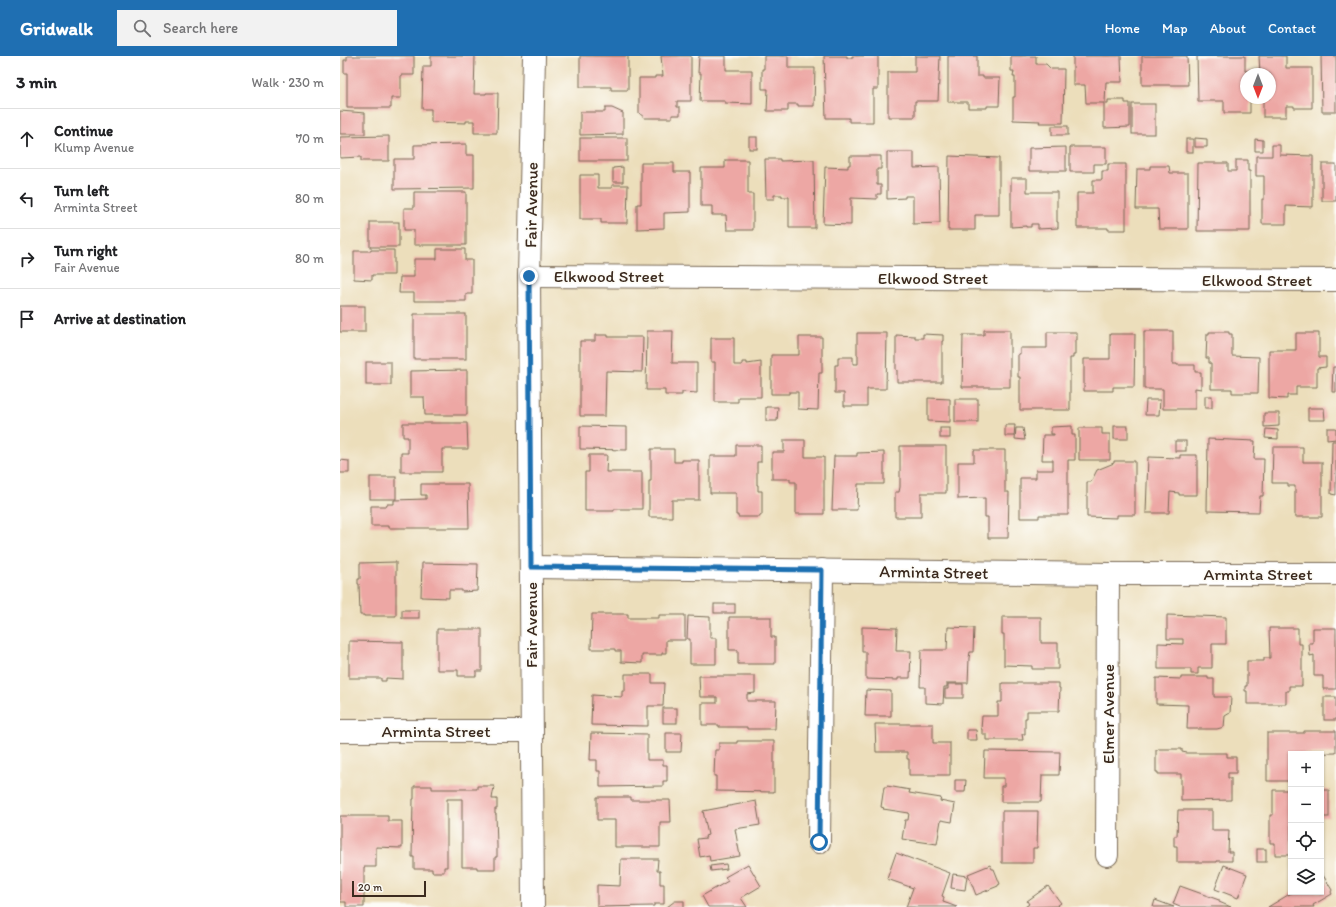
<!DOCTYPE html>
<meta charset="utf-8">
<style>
body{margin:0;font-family:Itim,sans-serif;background:#f2f2f2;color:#202124}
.controls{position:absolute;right:12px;bottom:12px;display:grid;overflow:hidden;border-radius:0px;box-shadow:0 1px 3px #0004}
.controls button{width:36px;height:36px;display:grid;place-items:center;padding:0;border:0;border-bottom:1px solid #e0e0e0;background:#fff;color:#202124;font:20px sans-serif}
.compass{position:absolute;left:900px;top:12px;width:36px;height:36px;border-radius:50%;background:#fff;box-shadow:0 1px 3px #0004;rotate:180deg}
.scale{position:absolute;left:12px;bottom:10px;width:74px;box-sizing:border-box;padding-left:4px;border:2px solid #3b2a1e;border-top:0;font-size:11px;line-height:14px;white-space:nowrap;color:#3b2a1e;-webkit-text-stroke:3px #fdfcf7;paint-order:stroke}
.stop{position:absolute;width:12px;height:12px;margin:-9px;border:3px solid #1f6fb2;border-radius:50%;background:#fff}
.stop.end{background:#1f6fb2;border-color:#fff;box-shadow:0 1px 4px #0008}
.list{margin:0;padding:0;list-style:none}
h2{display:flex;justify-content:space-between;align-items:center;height:52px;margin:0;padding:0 16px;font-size:17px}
h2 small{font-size:13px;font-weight:400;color:#757577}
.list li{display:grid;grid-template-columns:26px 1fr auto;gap:12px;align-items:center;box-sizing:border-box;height:60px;padding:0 16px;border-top:1px solid #e0e0e0}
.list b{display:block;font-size:15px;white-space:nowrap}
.list p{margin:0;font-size:13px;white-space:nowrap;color:#757577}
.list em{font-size:13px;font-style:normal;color:#757577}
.icon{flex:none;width:22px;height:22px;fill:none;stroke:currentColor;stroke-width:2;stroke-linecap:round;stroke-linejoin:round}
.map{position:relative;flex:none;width:996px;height:851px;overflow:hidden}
header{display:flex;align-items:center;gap:24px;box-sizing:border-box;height:56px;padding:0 20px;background:#1f6fb2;color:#fff}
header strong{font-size:19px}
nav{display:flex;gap:22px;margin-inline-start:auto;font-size:14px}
.search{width:280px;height:36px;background:#f2f2f2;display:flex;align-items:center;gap:10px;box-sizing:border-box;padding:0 14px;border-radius:0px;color:#757577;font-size:15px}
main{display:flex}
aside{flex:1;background:#fff}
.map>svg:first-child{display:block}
.building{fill:#eda7a4}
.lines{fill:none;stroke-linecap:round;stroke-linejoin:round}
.street-casing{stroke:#796955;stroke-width:24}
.street{stroke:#fff;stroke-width:22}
.route{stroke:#1f6fb2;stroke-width:5}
.labels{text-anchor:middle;stroke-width:3.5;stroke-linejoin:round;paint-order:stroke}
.street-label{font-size:17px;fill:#3b2a1e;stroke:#fdfcf7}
</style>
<header>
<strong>Gridwalk</strong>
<div class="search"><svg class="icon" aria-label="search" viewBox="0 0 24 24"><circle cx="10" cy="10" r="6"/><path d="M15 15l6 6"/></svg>Search here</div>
<nav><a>Home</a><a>Map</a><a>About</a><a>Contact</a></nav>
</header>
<main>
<aside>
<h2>3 min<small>Walk · 230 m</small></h2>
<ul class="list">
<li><svg class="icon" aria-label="ahead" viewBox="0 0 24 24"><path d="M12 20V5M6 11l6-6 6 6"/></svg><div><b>Continue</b><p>Klump Avenue</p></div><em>70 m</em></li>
<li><svg class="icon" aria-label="left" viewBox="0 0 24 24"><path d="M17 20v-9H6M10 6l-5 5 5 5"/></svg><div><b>Turn left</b><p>Arminta Street</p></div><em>80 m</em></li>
<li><svg class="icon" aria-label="right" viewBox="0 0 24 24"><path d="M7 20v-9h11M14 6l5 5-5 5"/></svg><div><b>Turn right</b><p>Fair Avenue</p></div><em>80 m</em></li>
<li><svg class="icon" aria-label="arrive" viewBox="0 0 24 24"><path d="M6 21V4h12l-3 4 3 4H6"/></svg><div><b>Arrive at destination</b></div></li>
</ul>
</aside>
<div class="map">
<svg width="996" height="851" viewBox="0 0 996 851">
<rect width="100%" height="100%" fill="#fdfcf7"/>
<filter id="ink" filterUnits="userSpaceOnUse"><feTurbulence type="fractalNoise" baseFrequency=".025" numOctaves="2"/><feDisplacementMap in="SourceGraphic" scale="8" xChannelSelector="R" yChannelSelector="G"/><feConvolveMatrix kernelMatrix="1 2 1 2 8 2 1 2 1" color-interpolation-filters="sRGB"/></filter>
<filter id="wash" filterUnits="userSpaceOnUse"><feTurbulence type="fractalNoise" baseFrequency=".012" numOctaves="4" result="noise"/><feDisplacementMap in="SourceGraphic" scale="16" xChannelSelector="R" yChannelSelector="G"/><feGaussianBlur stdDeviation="0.9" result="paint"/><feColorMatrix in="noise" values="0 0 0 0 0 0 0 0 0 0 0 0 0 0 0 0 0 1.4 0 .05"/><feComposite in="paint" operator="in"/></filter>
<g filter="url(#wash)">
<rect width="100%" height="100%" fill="#ecdebb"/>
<g id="blocks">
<!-- building -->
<g class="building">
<polygon points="7,0 74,0 74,19 61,19 61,42 51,42 51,52 7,52 7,17 4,17 4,4 7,4"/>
<polygon points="91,0 135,0 134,38 146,38 146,37 158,37 157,77 134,77 134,65 126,65 126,67 91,66 91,53 82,53 83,10 91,10"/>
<polygon points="240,0 288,0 288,34 271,34 271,31 240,31"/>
<polygon points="321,0 351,0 351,45 337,45 337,51 340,51 340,59 332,59 332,62 305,62 299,57 299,22 315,22 315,20 323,20"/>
<polygon points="359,0 386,0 386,14 412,14 412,48 385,47 385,45 360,45 361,17 358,17"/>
<polygon points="424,0 448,0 448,12 475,12 474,50 458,50 458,48 448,48 448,55 427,55 428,33 422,33 422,13 424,13"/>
<polygon points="484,0 507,0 507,2 512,2 512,0 538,0 538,33 533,33 533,66 509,66 509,62 486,62"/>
<polygon points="575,0 600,0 598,45 575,45 575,61 548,61 548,16 575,16"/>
<polygon points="608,0 637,0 637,20 643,20 643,22 660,22 659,50 647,50 647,52 628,52 628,46 608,46"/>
<polygon points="671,0 696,0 696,8 706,8 711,13 724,13 723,67 699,67 700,65 673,64 673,41 675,41 675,21 673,21 674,15 671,15"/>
<polygon points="733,0 781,0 782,26 766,26 765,47 768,47 768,44 785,44 785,47 790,47 790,71 764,72 764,47 746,47 745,29 733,29"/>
<polygon points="802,0 847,0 848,29 802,29"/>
<polygon points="857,0 905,0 905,15 910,15 910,18 906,18 906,42 910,42 910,57 884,57 884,45 858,45"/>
<polygon points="919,0 946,0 946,12 972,12 972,52 954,52 954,50 946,50 946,61 923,61 923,42 930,42 930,18 920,18"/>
<polygon points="981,0 996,0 996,56 982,56"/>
<rect x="792" y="48" width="23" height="30"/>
<polygon points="265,52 272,52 283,57 283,78 240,79 240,56 265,56"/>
<polygon points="0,55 25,57 25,78 0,78"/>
<rect x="712" y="70" width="16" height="9"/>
<polygon points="49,80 49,105 21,105 21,101 0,102 0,81"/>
<rect x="409" y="81" width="8" height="12"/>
<rect x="240" y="82" width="47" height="23"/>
<polygon points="855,82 867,83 867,91 855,91"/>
<rect x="846" y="83" width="7" height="13"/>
<polygon points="915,83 923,84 923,95 915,95"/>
<polygon points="126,88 126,99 134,99 134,132 54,133 54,103 74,103 74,89"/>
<polygon points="932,89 940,89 940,99 973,100 973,151 946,150 946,168 922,168 922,143 924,143 924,120 916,120 916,100 932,100"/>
<polygon points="726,91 726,115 689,115 689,92"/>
<polygon points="730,91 766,91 766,108 754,108 754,116 730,116"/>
<polygon points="547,96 574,96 574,112 599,111 600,167 573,168 573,140 565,140 565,142 547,143"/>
<polygon points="510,100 541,100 541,113 537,113 537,129 541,129 541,138 537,138 537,143 511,142 511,169 483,168 485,111 508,112 508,109 510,109"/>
<polygon points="609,100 659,102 659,159 635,159 635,174 608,174"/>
<polygon points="425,103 440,103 440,105 474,104 475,172 449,172 449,141 442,141 442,139 434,139 434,143 426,143"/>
<polygon points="385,104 408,104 408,138 413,138 413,174 387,174 386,159 372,159 372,150 361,150 361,112 385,112"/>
<polygon points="896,104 908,104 908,115 910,115 910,175 857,175 858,107 888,107 888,115 896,115"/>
<polygon points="301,107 334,107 334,116 350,116 350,156 324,157 324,172 297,173 297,148 301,148"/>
<polygon points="768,108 786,108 786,174 768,174 768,172 737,172 737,137 753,137 753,124 762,124 762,115 768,115"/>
<rect x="982" y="108" width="14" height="37"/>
<polygon points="810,110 829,110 830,117 848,117 848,173 819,173 818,153 796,153 797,113 810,113"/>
<polygon points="283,111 283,126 273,126 273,112"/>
<polygon points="240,119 258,119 258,132 272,132 272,129 288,129 287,167 261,167 261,163 240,163"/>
<polygon points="671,122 687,122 687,136 717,136 717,166 718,166 718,172 698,173 698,168 691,168 691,171 686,171 686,170 671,171"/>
<polygon points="74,136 126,136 126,189 74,189 74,174 64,174 64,152 74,152"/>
<rect x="30" y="166" width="29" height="25"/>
<polygon points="97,193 125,193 125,204 132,204 132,238 126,238 126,245 74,245 74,237 59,237 60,221 74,221 74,203 97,203"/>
<polygon points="31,194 54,194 54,219 32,219 32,224 14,223 14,195 31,195"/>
<rect x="0" y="250" width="25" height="26"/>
<rect x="74" y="258" width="52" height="45"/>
<polygon points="644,274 670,274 670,331 622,331 623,279 644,279"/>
<polygon points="307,275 333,275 332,307 357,307 357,337 342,336 342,339 325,339 325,334 306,334"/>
<polygon points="804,275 833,275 833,308 837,308 837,309 855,309 855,316 861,316 861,333 855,332 855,353 823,353 823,333 804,333"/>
<polygon points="707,276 735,276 735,278 737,278 737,284 735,284 735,299 733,299 733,302 730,302 730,354 680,354 680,321 678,321 678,298 680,298 680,292 707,292"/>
<polygon points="869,276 889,276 889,278 892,278 892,300 919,301 918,337 892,337 892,333 871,333 871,307 869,307 869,302 866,302 867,278 869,278"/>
<polygon points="517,277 547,277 546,333 527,333 527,350 504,350 504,337 495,337 495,309 498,309 498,301 513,301 513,308 518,308 518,299 517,299"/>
<polygon points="956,277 979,277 979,301 986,301 986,311 977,312 977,331 956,331 956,339 947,339 947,343 929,342 929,294 956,294"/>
<polygon points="583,278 603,279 603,285 602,285 602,326 557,326 557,314 556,314 556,279 575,280 575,282 583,282"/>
<polygon points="770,278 795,278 794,331 773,331 773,335 744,335 744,303 770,303"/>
<polygon points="255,279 268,279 268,281 303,281 302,316 266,315 265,360 240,360 240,285 255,285"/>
<polygon points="459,281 482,281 482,317 479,317 478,354 458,353 458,336 449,336 449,338 431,338 431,299 459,299"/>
<polygon points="371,282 394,282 394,309 402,309 402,306 407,306 407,308 421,306 421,341 398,341 398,346 375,346 375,306 371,306"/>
<rect x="26" y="306" width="25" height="23"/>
<polygon points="993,311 996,311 996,336 992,336"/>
<polygon points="127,314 127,359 85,359 84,341 70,341 70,315"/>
<rect x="865" y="340" width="7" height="12"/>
<polygon points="588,342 610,343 610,366 588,365"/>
<rect x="615" y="343" width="23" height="23"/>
<polygon points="806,344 820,344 819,359 805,359"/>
<polygon points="426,351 438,351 437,365 426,365"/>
<polygon points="968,352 984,352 985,364 968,364"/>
<polygon points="924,357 939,357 939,370 924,371"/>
<polygon points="63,367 127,367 128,393 102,393 102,416 61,416 61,397 68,397 68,381 63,381"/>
<polygon points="665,369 675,369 674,380 665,380"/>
<polygon points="240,370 287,371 287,394 240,393"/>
<polygon points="732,370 732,379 735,379 735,404 728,404 728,459 699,459 699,462 680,462 680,422 696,422 696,414 713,414 713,404 702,404 703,379 714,379 714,378 711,378 711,371"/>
<rect x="774" y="370" width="14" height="13"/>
<rect x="600" y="372" width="10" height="10"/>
<polygon points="676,372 683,372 685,384 675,383"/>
<polygon points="739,372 762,372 762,378 770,378 770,404 739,404"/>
<polygon points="987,372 996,372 996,383 987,384"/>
<polygon points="926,373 938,374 938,383 925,382"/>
<polygon points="868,383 915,385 914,403 924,403 923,440 920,440 919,456 867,455"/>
<polygon points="444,384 465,384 465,401 484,401 484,458 456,458 456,426 450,426 450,423 432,423 432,396 444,396"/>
<rect x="835" y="385" width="11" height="10"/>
<polygon points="992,385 996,385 996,439 991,438"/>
<polygon points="396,389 421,389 421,406 417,406 417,429 418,429 418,435 422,435 422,459 420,459 420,461 398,461 398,459 396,459 396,437 370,437 370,400 396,400"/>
<polygon points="560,390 606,390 606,437 581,437 581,461 555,461 555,436 559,436 560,431"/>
<polygon points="933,391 963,391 963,406 982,406 982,461 955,461 955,430 948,430 948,427 932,427"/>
<polygon points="311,393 334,393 334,406 342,406 342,404 359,404 359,444 332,444 332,461 309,461 309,425 311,425"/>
<polygon points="634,394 665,394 665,436 669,436 668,482 648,482 648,461 645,461 645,442 618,443 618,406 634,406"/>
<polygon points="544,396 544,428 518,428 517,454 492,454 494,400 517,400 517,397"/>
<polygon points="249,399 267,399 266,416 302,416 302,453 274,453 274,455 245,455 245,416 249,416"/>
<polygon points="840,399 857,399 857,439 839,439 839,437 830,436 829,457 806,457 808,401 840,402"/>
<polygon points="0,404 9,405 9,417 0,417"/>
<polygon points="774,405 795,405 795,459 777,459 777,462 747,461 747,426 751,426 757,414 774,407"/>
<rect x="30" y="421" width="26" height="22"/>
<polygon points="81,428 128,428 129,472 49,472 49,470 31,470 31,450 47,450 47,448 54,448 54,444 86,443 86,439 81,439"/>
<polygon points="56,506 56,560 24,560 24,559 20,559 19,528 18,528 18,523 20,523 20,507"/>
<polygon points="82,507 138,508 137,535 122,536 122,534 109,534 109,542 81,541"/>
<rect x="374" y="548" width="21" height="9"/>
<rect x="62" y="554" width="17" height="8"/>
<polygon points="252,558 288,558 288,562 319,562 319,559 345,559 345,584 326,584 326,597 322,597 322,599 302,599 302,607 281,606 281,595 275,595 275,593 251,593"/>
<polygon points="827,559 886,561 886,588 872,588 872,612 858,612 858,618 851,618 851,613 818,613 818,587 843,588 843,583 827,583"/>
<polygon points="348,560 370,561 370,582 376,582 376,608 350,608 350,583 347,583"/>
<polygon points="389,561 431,561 431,581 435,581 435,608 398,608 398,594 389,594"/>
<polygon points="662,561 701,561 701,587 718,587 718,613 692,613 692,610 664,609 664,578 662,578"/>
<polygon points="522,571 557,572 556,595 571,595 570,622 558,622 558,624 526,623 526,596 522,596"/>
<polygon points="608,571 634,572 633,596 630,596 629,602 628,627 607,627 607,631 604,631 603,648 585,647 585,631 580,631 581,594 607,594"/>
<polygon points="929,572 958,572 958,588 962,588 962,630 949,630 949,635 946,635 946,648 907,648 907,635 905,635 905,630 907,630 907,605 924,605 924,602 930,602"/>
<polygon points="973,572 996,572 996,633 983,633 983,620 974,620 974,599 970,600 969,587 973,587"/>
<polygon points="97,573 142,573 142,615 136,615 136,620 118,620 118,614 97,614"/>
<polygon points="9,585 63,586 63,623 46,622 46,625 41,625 41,622 9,622"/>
<polygon points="285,618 312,618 312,627 324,627 323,650 308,650 308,670 251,669 252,639 282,641 282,635 285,635"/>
<polygon points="359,620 415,620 415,637 407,638 407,645 436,645 435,673 407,673 407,671 379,671 379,669 362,669 362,647 377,647 377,641 360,641"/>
<polygon points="841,621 868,621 868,623 874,623 874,641 891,641 890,657 885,660 884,671 877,673 847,673 848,649 816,648 816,622 841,623"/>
<polygon points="662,627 719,627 719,632 720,632 719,655 687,655 687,662 685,662 685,678 682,678 683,684 646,684 646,678 642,678 642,673 641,673 642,660 658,660 658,646 662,646"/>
<polygon points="608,628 623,628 623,642 605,642 605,633 608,633"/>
<polygon points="526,634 551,635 551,660 525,660"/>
<rect x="984" y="641" width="12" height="23"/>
<rect x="323" y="652" width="14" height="15"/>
<polygon points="535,668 593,668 593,687 610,687 610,719 569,719 569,703 567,703 567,696 536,696"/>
<polygon points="627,674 636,674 637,684 627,684"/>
<polygon points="964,675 996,675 996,697 951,698 951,725 927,725 927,677 964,677"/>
<polygon points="251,677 307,678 307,704 323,704 323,709 327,709 327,725 323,725 323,730 260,731 260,715 257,715 257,704 250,704"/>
<polygon points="326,677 342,677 341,696 326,696"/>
<polygon points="397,685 434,685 434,736 376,735 376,720 374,720 375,694 379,694 379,687 397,687"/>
<polygon points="818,693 842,693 842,696 847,697 887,697 887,701 896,701 896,717 888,717 888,722 891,722 891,744 841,745 841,718 818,718 818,716 816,716 816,694 818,694"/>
<polygon points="645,695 720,696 719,719 702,719 701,746 661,746 661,730 664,730 664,722 644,722"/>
<polygon points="615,724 626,724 625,736 615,736"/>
<polygon points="74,730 92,730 92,733 137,733 137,730 154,730 152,743 157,743 157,753 155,753 155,758 156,758 157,790 157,801 155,801 155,813 137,813 137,811 122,811 122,743 107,743 107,811 104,811 104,816 92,816 92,813 74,813 74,801 72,801 73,743 74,743"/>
<polygon points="547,730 570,734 569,737 601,742 600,745 615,748 612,766 601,764 597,788 562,783 565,764 568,764 569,757 543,753 544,752 541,751 544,731 547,731"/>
<polygon points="933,734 951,734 951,799 935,799 935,787 930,787 930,759 933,759"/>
<rect x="981" y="734" width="8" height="27"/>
<polygon points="257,741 291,741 291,744 330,744 331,766 320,766 320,791 275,791 275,764 257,764"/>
<polygon points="416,745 420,769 395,773 400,800 370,805 369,799 360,801 357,783 366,782 365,780 368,779 363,755"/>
<polygon points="838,754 872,754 872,774 889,774 888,796 892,796 892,805 877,805 877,806 837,806 837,790 834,790 834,780 837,780"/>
<polygon points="662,755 698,755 697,792 693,792 693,807 662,807"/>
<polygon points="0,760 48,760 48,765 62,765 62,792 36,791 36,811 24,811 24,851 6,851 6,846 0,846"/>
<rect x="917" y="793" width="9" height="13"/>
<polygon points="556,797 610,817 602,840 604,841 603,846 617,851 566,851 573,832 547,823"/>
<polygon points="281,803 318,803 317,815 320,815 320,828 324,828 324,848 314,848 314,850 257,851 257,829 280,830"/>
<polygon points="386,808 387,813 371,815 370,810"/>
<polygon points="408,808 421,830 401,842 407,851 368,851 362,840 388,825 385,821"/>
<polygon points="650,809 652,813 654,813 660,828 658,829 658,830 636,839 628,818"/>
<polygon points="884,809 907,818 898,842 875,833"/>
<polygon points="981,816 992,834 991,836 992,838 973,849 974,851 928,851 953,836 981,836"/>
<polygon points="613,818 627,820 625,834 611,832"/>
<polygon points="708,830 721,847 718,849 719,850 685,851 689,848 687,845"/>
<polygon points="840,830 879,844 879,846 891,851 840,851 833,848"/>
<polygon points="815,844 834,851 813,851"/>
<polygon points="335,845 344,845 344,851 327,851"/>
</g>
</g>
</g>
<g filter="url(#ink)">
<use href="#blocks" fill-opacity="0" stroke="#796955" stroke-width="1"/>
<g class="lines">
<defs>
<g id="street">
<polyline points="189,220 996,224"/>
<polyline points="191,511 768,518 996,518"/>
<polyline points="0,675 192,675"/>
<polyline points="479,786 482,514"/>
<polyline points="767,799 768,518"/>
<polyline points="193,851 189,220 194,0"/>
</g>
</defs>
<!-- street casing -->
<use href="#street" class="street-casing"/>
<!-- street -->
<use href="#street" class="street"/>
</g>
</g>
<g class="lines" filter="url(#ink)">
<!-- route -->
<polyline class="route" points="189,220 191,511 482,514 479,786"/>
</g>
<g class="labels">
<!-- street labels -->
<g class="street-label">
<text transform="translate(191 149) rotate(-89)" y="6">Fair Avenue</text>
<text x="269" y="226">Elkwood Street</text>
<text x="593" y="228">Elkwood Street</text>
<text x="917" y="230">Elkwood Street</text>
<text transform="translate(594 516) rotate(1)" y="6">Arminta Street</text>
<text x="918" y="524">Arminta Street</text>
<text transform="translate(191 569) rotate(-90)" y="6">Fair Avenue</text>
<text transform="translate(768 658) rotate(-90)" y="6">Elmer Avenue</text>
<text x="96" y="681">Arminta Street</text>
</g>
</g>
</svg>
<div class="controls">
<button>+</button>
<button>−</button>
<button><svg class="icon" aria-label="locate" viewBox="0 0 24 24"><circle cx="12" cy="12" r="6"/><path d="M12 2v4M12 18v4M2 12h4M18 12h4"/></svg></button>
<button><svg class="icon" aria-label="layers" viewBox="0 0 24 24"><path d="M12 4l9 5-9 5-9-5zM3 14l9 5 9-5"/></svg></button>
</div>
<svg class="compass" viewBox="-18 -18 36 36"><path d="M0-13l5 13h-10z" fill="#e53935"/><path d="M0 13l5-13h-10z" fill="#757577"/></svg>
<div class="scale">20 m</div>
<div class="stop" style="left:479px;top:786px"></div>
<div class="stop end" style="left:189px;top:220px"></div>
</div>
</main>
